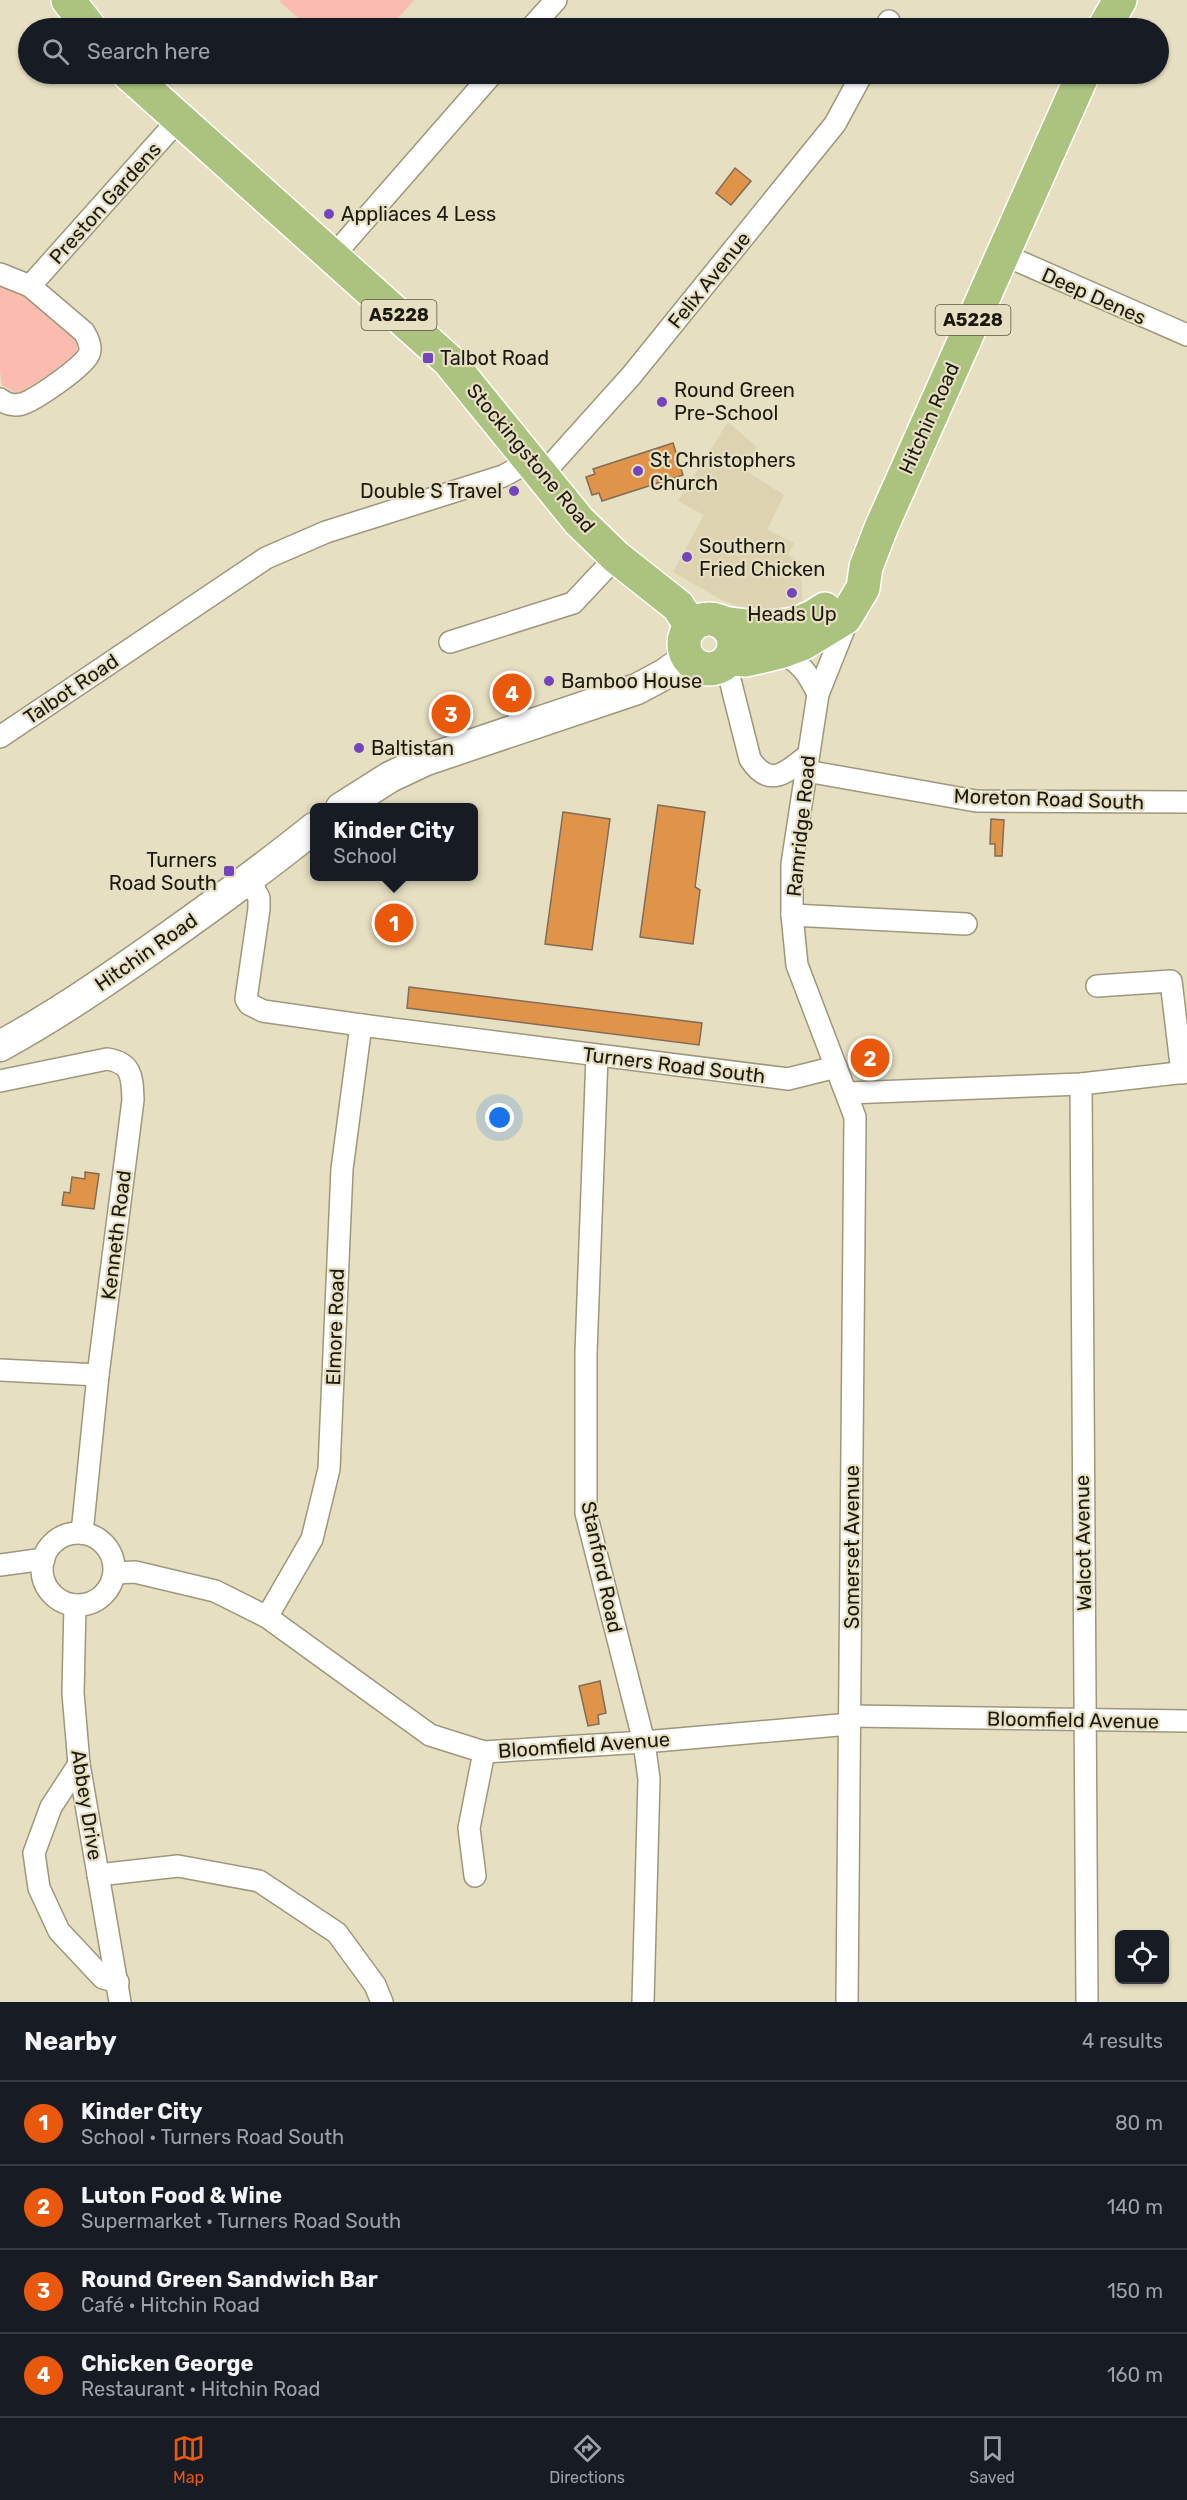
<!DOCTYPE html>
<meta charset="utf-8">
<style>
body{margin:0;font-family:Rubik,sans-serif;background:#20242c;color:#f1f3f6}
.controls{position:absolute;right:18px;bottom:18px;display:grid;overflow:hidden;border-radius:9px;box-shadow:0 2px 4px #0004}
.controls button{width:54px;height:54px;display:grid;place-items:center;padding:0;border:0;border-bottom:2px solid #363941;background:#171b24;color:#f1f3f6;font:30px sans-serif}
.you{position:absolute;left:500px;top:1118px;width:21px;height:21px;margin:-15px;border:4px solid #fff;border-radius:50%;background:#1a73e8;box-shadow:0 0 0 9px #1a73e833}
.badge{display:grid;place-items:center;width:39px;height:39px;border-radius:50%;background:#ea580c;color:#fff;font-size:20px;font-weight:700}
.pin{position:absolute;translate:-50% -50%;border:3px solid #fff;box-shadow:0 2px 6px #0006}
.popup{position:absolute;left:310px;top:803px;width:168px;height:78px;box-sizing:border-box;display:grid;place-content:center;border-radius:9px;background:#171b24;filter:drop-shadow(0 2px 4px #0005);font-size:20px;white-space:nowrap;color:#9ea1a6}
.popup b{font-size:22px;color:#f1f3f6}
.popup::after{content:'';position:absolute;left:50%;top:100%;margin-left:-12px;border:12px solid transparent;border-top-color:#171b24}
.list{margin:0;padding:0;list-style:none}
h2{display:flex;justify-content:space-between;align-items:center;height:78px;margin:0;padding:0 24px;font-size:26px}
h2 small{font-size:20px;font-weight:400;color:#9ea1a6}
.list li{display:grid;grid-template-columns:39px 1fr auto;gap:18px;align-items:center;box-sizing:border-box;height:84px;padding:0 24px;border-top:2px solid #363941}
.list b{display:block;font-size:22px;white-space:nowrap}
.list p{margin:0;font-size:20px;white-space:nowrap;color:#9ea1a6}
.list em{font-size:20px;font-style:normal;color:#9ea1a6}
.icon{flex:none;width:33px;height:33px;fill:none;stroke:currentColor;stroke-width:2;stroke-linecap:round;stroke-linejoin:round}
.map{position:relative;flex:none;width:1187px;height:2002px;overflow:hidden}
.search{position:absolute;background:#171b24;box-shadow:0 2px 4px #0004;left:18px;right:18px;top:18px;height:66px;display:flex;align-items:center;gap:15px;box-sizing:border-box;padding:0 21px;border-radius:33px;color:#9ea1a6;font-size:22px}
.sheet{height:414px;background:#171b24}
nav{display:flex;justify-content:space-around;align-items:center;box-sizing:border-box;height:84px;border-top:2px solid #363941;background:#171b24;font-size:16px;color:#9ea1a6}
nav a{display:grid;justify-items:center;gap:3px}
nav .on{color:#ea580c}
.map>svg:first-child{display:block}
.built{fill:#ddd3b0}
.green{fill:#fbbbae}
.building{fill:#df9449;stroke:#816c59;stroke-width:1.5}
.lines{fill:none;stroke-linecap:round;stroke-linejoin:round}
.street-casing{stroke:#9e977c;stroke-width:24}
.secondary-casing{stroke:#9e977c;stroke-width:33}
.primary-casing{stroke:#fff;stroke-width:36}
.street{stroke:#fff;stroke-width:21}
.secondary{stroke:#fff;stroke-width:30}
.primary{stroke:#acc27f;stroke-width:33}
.poi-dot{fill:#7345bd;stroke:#e6dfc2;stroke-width:2}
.labels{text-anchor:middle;stroke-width:4.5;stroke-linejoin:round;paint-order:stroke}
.shield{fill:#e6dfc2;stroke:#595545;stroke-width:1.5}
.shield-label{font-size:18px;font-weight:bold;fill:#1c1a0f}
.street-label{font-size:20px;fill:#1c1a0f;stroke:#e6dfc2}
.poi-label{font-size:20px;fill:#1c1a0f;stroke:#e6dfc2;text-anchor:start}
</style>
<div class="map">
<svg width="1187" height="2002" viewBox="0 0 1187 2002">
<rect width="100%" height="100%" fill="#e6dfc2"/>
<!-- built -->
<polygon class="built" points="728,422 757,447 743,469 784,495 767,530 794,543 788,555 800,561 803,607 773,613 746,609 722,600 673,572 704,515 678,501"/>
<!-- green -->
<g class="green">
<polygon points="281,0 414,0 389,28 310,28 280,2"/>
<polygon points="6,283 77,336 78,356 18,394 2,385 0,371 0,287"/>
</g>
<!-- building -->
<g class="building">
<polygon points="735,168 751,181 731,205 716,193"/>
<polygon points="673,443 683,475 602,501 599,493 592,495 586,477 595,474 593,469"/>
<polygon points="658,805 705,812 695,887 700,890 693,944 640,937"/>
<polygon points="563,812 610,819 592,950 545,944"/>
<polygon points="991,819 1004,820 1002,856 995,856 995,844 990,844"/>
<polygon points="409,987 702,1023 699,1045 407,1008"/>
<polygon points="85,1172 99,1174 94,1209 62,1205 64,1192 70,1193 72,1177 85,1179"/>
<polygon points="600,1681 606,1713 598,1715 599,1724 588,1726 579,1686"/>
</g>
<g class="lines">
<defs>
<g id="street">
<polyline points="531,28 556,0"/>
<polyline points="885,28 889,21"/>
<polyline points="1002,254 1187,335"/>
<polyline points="334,255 492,74"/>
<polyline points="0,274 30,286 179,119"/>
<path d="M0,399C6,404 14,406 22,404C35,400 85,366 89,354C92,347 88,339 84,332L30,286"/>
<polyline points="542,475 631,376 835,124 862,74"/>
<polyline points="845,618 844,629 818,694 792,864 792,915 797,965 855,1117 847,2002"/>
<polyline points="450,642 573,603 616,557"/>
<path d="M780,652C800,662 808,673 818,694"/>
<path d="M726,664L750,759C769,789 786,773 808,755"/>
<polyline points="0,737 266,558 326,532 503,476 531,461"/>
<polyline points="806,771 976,801 1187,802"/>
<polyline points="249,879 259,898 259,909 246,999 249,1004 263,1011 361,1025 788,1079 836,1067"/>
<polyline points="792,915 966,924"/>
<polyline points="1097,986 1171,981 1182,1073"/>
<polyline points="597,1056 586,1353 586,1513 644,1742 649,1779 643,2002"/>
<path d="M0,1081L107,1059C133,1063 132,1078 133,1100L98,1375L82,1533"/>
<polyline points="1081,1084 1087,2002"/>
<polyline points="848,1093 1081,1084 1187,1072"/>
<polyline points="0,1370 98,1375"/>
<circle cx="78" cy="1569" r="36"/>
<polyline points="0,1565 44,1559"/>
<polyline points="115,1573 135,1572 215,1591 267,1617 430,1735 484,1752 644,1742 850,1724"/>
<polyline points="75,1605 73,1693 79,1764 120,2002"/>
<polyline points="267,1617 312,1539 329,1469 342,1169 361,1025"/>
<polyline points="851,1716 1187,1721"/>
<polyline points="79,1764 51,1807 34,1853 39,1888 59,1931 103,1978 118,1982"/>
<polyline points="98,1875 178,1866 259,1881 337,1933 375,1985 382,2002"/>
<polyline points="475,1876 469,1828 484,1752"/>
</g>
<g id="secondary">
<polyline points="341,808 390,777 426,760 637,689 665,674 687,658"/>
<path d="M0,1046C55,1016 106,981 157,945C211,907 263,869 314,828"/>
</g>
<g id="primary">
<polyline points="68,0 90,28"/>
<polyline points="1104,28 1120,0"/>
<polyline points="129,74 449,361 579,521 616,557 678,606 691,626"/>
<circle cx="709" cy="644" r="25"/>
<path d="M723,623C758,628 795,632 825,609"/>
<polyline points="730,659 746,660 780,652 804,643 845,618 863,588 866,567 881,528 1083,74"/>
</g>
</defs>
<!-- street casing -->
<use href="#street" class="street-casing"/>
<!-- secondary casing -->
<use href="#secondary" class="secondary-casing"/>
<!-- primary casing -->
<use href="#primary" class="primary-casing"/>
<!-- street -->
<use href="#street" class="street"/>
<!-- secondary -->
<use href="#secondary" class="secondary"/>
<!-- primary -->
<use href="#primary" class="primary"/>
</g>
<!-- markers -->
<g class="poi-dot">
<circle cx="329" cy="214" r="6"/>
<rect x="422" y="352" width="12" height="12" rx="3"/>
<circle cx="662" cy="402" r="6"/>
<circle cx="638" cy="471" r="6"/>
<circle cx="514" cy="491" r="6"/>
<circle cx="687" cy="557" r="6"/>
<circle cx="792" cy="593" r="6"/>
<circle cx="549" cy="681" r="6"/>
<circle cx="359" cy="748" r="6"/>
<rect x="223" y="865" width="12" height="12" rx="3"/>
</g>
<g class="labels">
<!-- shield labels -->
<g class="shield">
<rect x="361.5" y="300" width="75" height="30" rx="4.5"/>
<rect x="935.5" y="305" width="75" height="30" rx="4.5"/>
</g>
<g class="shield-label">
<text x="399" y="321">A5228</text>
<text x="973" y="326">A5228</text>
</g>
<!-- street labels -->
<g class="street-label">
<text transform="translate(105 203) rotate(-48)" y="7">Preston Gardens</text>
<text transform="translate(709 280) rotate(-51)" y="7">Felix Avenue</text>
<text transform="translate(1094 296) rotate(24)" y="7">Deep Denes</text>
<text transform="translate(929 418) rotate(-66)" y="7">Hitchin Road</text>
<text transform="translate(531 458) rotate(50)" y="7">Stockingstone Road</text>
<text transform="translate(71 689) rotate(-34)" y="7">Talbot Road</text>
<text transform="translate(1049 799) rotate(2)" y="7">Moreton Road South</text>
<text transform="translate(801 826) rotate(-84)" y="7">Ramridge Road</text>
<text transform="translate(146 952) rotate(-35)" y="7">Hitchin Road</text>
<text transform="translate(674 1065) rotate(7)" y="7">Turners Road South</text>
<text transform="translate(116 1235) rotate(-83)" y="7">Kenneth Road</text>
<text transform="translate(335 1327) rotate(-88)" y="7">Elmore Road</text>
<text transform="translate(1083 1543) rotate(-91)" y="7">Walcot Avenue</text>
<text transform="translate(852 1547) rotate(-90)" y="7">Somerset Avenue</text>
<text transform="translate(602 1567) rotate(78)" y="7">Stanford Road</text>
<text transform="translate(1073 1720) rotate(1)" y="7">Bloomfield Avenue</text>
<text transform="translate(584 1745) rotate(-4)" y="7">Bloomfield Avenue</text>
<text transform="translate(87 1805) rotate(81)" y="7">Abbey Drive</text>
</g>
<!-- poi labels -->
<g class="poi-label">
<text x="341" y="221">Appliaces 4 Less</text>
<text x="440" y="365">Talbot Road</text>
<text x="674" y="397">Round Green<tspan x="674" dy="23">Pre-School</tspan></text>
<text x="650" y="467">St Christophers<tspan x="650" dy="23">Church</tspan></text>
<text x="502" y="498" text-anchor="end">Double S Travel</text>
<text x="699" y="553">Southern<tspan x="699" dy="23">Fried Chicken</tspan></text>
<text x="792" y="621" text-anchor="middle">Heads Up</text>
<text x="561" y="688">Bamboo House</text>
<text x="371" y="755">Baltistan</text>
<text x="217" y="867" text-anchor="end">Turners<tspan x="217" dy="23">Road South</tspan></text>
</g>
</g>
</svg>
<div class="controls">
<button><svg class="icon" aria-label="locate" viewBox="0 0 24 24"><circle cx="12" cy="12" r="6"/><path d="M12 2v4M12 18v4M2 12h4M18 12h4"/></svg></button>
</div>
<div class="you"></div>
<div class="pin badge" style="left:394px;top:923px">1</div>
<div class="popup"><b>Kinder City</b>School</div>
<div class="pin badge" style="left:870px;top:1058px">2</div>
<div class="pin badge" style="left:451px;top:714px">3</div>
<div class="pin badge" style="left:512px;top:693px">4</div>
<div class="search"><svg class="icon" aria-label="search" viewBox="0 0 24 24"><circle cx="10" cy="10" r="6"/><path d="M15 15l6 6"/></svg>Search here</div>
</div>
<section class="sheet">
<h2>Nearby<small>4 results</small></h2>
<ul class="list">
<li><span class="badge">1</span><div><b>Kinder City</b><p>School · Turners Road South</p></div><em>80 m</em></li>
<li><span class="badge">2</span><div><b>Luton Food &amp; Wine</b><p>Supermarket · Turners Road South</p></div><em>140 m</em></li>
<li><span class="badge">3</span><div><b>Round Green Sandwich Bar</b><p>Café · Hitchin Road</p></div><em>150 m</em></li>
<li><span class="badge">4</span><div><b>Chicken George</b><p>Restaurant · Hitchin Road</p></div><em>160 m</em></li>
</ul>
</section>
<nav>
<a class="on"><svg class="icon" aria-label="map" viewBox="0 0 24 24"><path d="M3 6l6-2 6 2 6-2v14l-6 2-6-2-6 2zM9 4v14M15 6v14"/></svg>Map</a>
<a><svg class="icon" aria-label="directions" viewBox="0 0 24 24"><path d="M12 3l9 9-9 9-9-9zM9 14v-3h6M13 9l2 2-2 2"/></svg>Directions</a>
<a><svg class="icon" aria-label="saved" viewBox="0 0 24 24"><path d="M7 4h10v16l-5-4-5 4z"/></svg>Saved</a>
</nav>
